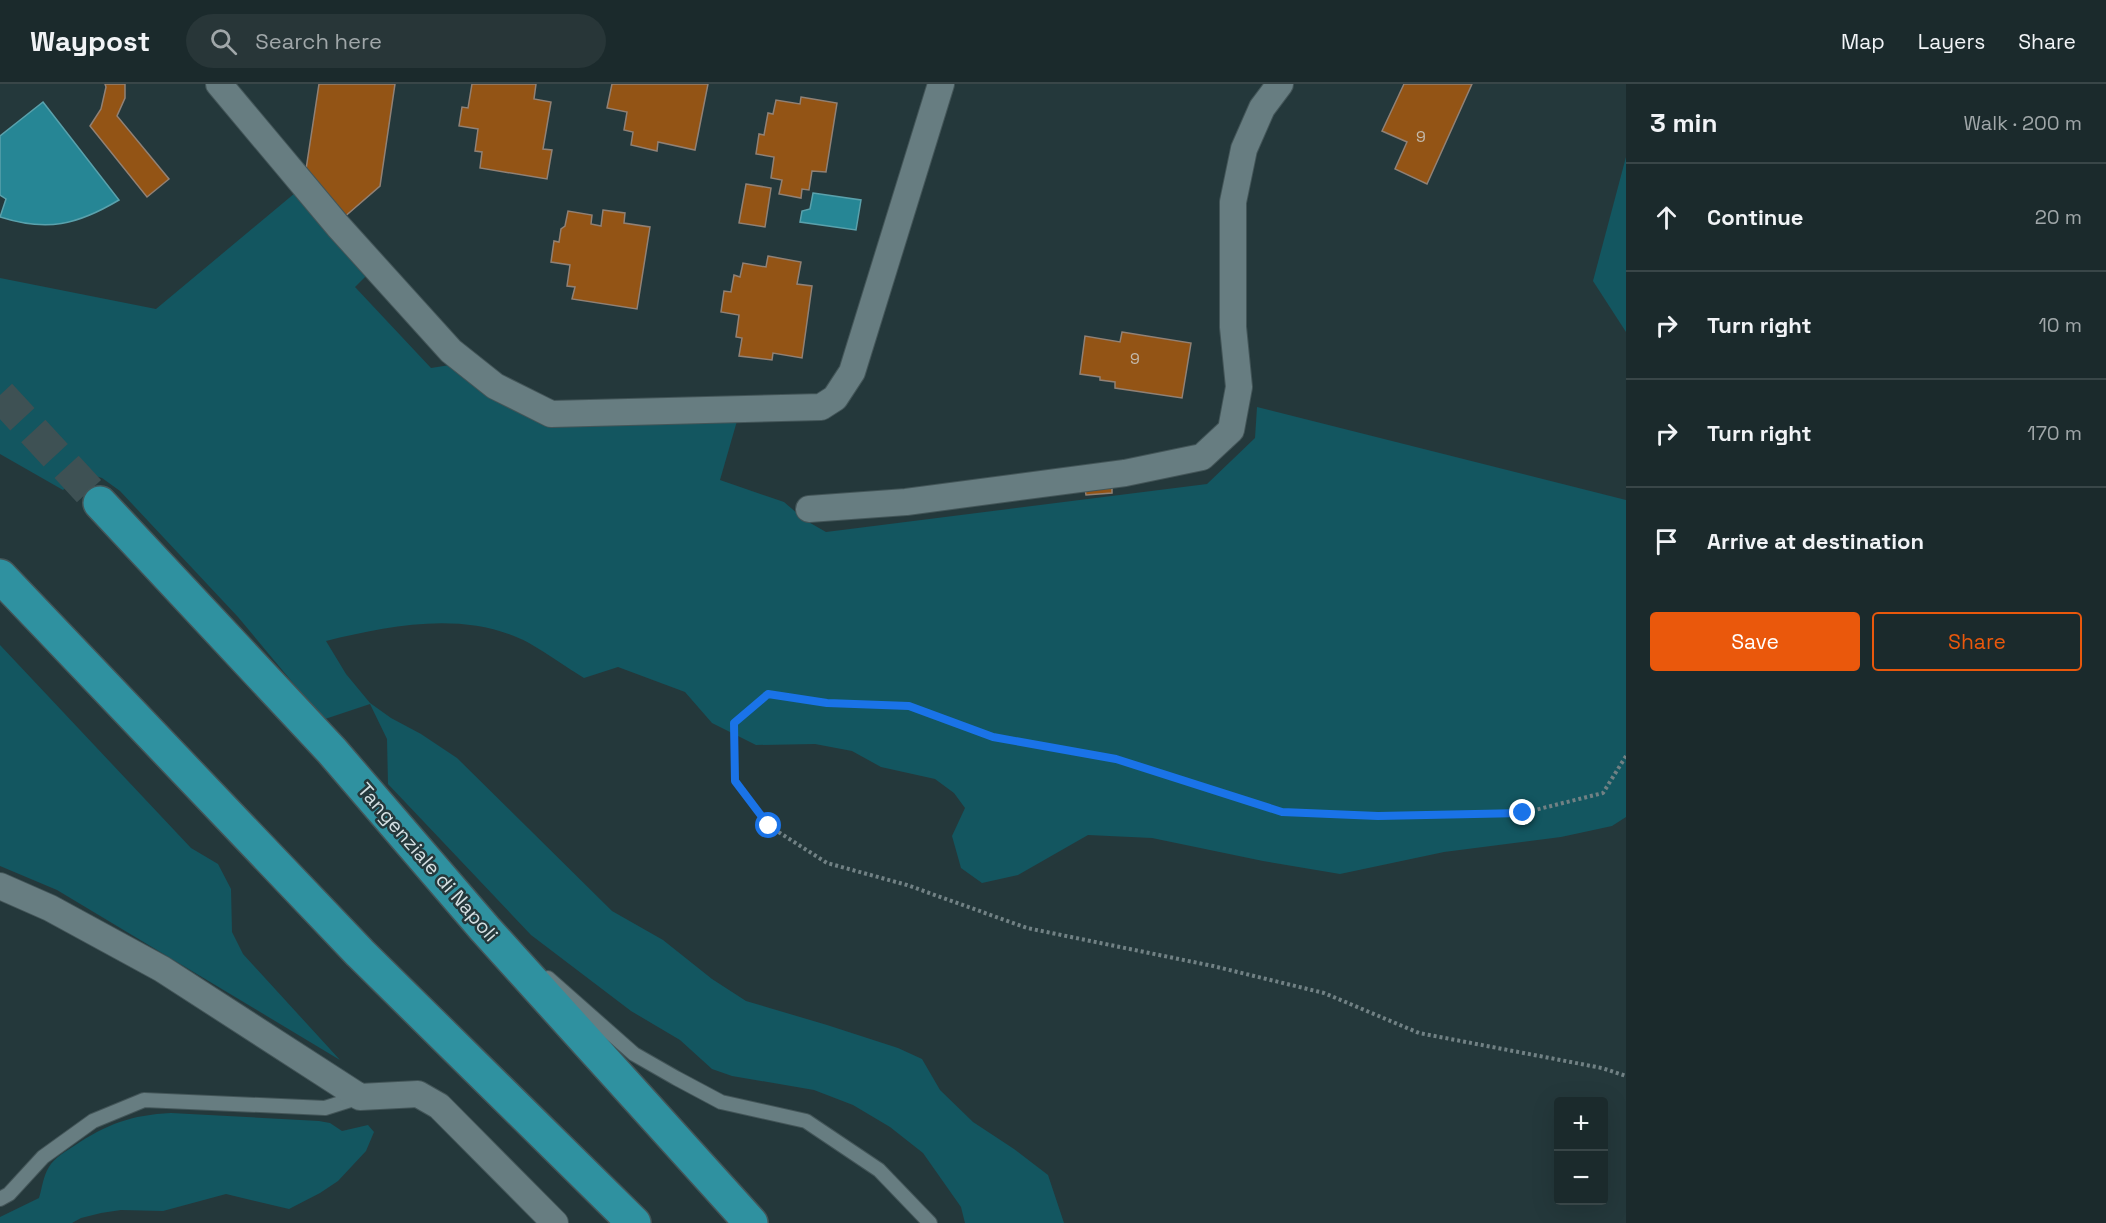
<!DOCTYPE html>
<meta charset="utf-8">
<style>
body{margin:0;font-family:"Space Grotesk",sans-serif;background:#283638;color:#f1f3f6}
.controls{position:absolute;right:18px;bottom:18px;display:grid;overflow:hidden;border-radius:6px;box-shadow:0 6px 24px #0002}
.controls button{width:54px;height:54px;display:grid;place-items:center;padding:0;border:0;border-bottom:2px solid #394648;background:#1b2a2c;color:#f1f3f6;font:30px sans-serif}
.stop{position:absolute;width:18px;height:18px;margin:-14px;border:4px solid #1a73e8;border-radius:50%;background:#fff}
.stop.end{background:#1a73e8;border-color:#fff;box-shadow:0 2px 6px #0008}
.list{margin:0;padding:0;list-style:none}
h2{display:flex;justify-content:space-between;align-items:center;height:78px;margin:0;padding:0 24px;font-size:26px}
h2 small{font-size:20px;font-weight:400;color:#a0a7a9}
.list li{display:grid;grid-template-columns:39px 1fr auto;gap:18px;align-items:center;box-sizing:border-box;height:108px;padding:0 24px;border-top:2px solid #394648}
.list b{display:block;font-size:22px;white-space:nowrap}
.list em{font-size:20px;font-style:normal;color:#a0a7a9}
.actions{display:flex;gap:12px;padding:18px 24px}
.actions a{flex:1;padding:14px 0;border:2px solid #ea580c;border-radius:6px;text-align:center;font-size:21px;color:#ea580c}
.actions .main{background:#ea580c;color:#fff}
.icon{flex:none;width:33px;height:33px;fill:none;stroke:currentColor;stroke-width:2;stroke-linecap:round;stroke-linejoin:round}
.map{position:relative;flex:none;width:1626px;height:1139px;overflow:hidden}
header{display:flex;align-items:center;gap:36px;box-sizing:border-box;height:84px;padding:0 30px;background:#1b2a2c;border-bottom:2px solid #394648}
header strong{font-size:28px}
nav{display:flex;gap:33px;margin-inline-start:auto;font-size:21px}
.search{width:420px;height:54px;background:#283638;display:flex;align-items:center;gap:15px;box-sizing:border-box;padding:0 21px;border-radius:33px;color:#a0a7a9;font-size:22px}
main{display:flex}
aside{flex:1;background:#1b2a2c}
.map>svg:first-child{display:block}
.green{fill:#135660}
.water{fill:#268695;stroke:#5aa1ac;stroke-width:1.5}
.building{fill:#935415;stroke:#918175;stroke-width:1.5}
.lines{fill:none;stroke-linecap:round;stroke-linejoin:round}
.motorway-tunnel{stroke:#3e5154;stroke-width:33;stroke-dasharray:33 16;stroke-linecap:butt}
.service-casing{stroke:#435558;stroke-width:16}
.minor-casing{stroke:#435558;stroke-width:28}
.motorway-casing{stroke:#435558;stroke-width:36}
.path{stroke:#718184;stroke-width:4;stroke-dasharray:3 3;stroke-linecap:butt}
.service{stroke:#677d81;stroke-width:14}
.minor{stroke:#677d81;stroke-width:26}
.motorway{stroke:#2f91a0;stroke-width:33}
.route{stroke:#1a73e8;stroke-width:8}
.labels{text-anchor:middle;stroke-width:5;stroke-linejoin:round;paint-order:stroke}
.number-label{font-size:16px;fill:#c4bcaf}
.street-label{font-size:20px;fill:#d4dfe2;stroke:#24383b}
</style>
<header>
<strong>Waypost</strong>
<div class="search"><svg class="icon" aria-label="search" viewBox="0 0 24 24"><circle cx="10" cy="10" r="6"/><path d="M15 15l6 6"/></svg>Search here</div>
<nav><a>Map</a><a>Layers</a><a>Share</a></nav>
</header>
<main>
<div class="map">
<svg width="1626" height="1139" viewBox="0 0 1626 1139">
<rect width="100%" height="100%" fill="#24383b"/>
<!-- green -->
<g class="green">
<polygon points="1626,73 1626,248 1593,197"/>
<path d="M295,109L367,191L355,203L431,284L450,281L537,337H737L720,396L784,418L805,436L826,448L1207,400L1255,354L1257,323L1626,416V733L1612,742L1561,753L1444,768L1340,790L1263,777L1152,754L1088,751L1018,791L982,799L961,784L952,752L965,724L954,709L935,695L881,683L852,667L815,660L756,661L712,639L685,608L618,583L584,594C566,583 548,570 529,559C467,526 391,541 326,557L346,590L370,619L391,634L421,650L457,674L612,827L663,856L712,895L746,917L827,941L898,964L922,975L940,1006L973,1038L1014,1065L1048,1091L1064,1139H965L961,1123L923,1069L890,1043L853,1021L814,1006L732,992L712,985L680,956L631,927L531,851L388,700L387,655L370,620L325,635L308,617L238,533L120,407L102,394L82,388L63,406L0,370V194L156,225Z"/>
<polygon points="0,561 191,764 218,780 231,805 232,848 243,870 340,976 57,806 0,782"/>
<path d="M171,1029L319,1037L330,1039L342,1047L368,1041L374,1048L366,1067L338,1097L320,1109L289,1125L226,1110L163,1127L121,1126L101,1129L81,1134L72,1139H0V1133L39,1114C42,1105 43,1092 49,1083C54,1074 66,1067 74,1062C107,1040 131,1031 171,1029Z"/>
</g>
<!-- water -->
<g class="water">
<path d="M43,18L119,116C77,141 47,148 0,133L6,115L0,111V52Z"/>
<polygon points="813,109 861,116 856,146 800,138 802,127 810,125"/>
</g>
<!-- building -->
<g class="building">
<polygon points="105,0 125,0 125,14 117,32 169,95 147,113 90,42 101,25 106,3"/>
<polygon points="319,0 395,0 380,102 342,135 305,92"/>
<polygon points="472,0 536,0 534,15 551,18 543,65 552,66 547,95 480,84 482,68 475,67 478,45 459,42 462,23 468,24"/>
<polygon points="612,0 708,0 695,66 658,58 657,67 631,61 633,48 624,46 627,28 607,24"/>
<polygon points="1404,0 1472,0 1427,100 1395,85 1407,58 1382,47"/>
<polygon points="801,13 837,19 826,88 812,87 809,106 802,105 801,114 779,110 782,96 771,94 774,73 756,70 759,50 764,51 768,29 773,30 776,16 800,20"/>
<polygon points="746,100 771,104 765,143 739,139"/>
<polygon points="603,126 625,129 624,139 650,143 637,225 572,215 575,203 567,202 570,181 551,178 554,157 559,158 561,145 565,142 568,127 592,131 591,140 601,142"/>
<polygon points="768,172 801,178 797,200 812,202 802,274 773,269 772,276 739,272 742,254 736,253 739,231 721,228 724,207 731,208 734,191 740,193 743,179 766,183"/>
<polygon points="1122,248 1191,259 1182,314 1115,304 1115,298 1100,296 1100,293 1080,290 1085,252 1120,258"/>
<polygon points="1112,397 1112,409 1086,411 1084,399"/>
</g>
<g class="lines">
<!-- motorway-tunnel -->
<polyline class="motorway-tunnel" points="0,311 100,419"/>
<defs>
<g id="service">
<polyline points="548,894 634,970 676,994 721,1018 806,1037 879,1086 930,1139"/>
<polyline points="0,1115 9,1110 43,1073 93,1037 144,1016 325,1024 360,1013"/>
</g>
<g id="minor">
<polyline points="219,0 338,142 451,267 495,302 551,330 821,323 835,314 852,288 941,0"/>
<polyline points="809,425 906,418 1125,389 1202,373 1231,346 1239,303 1233,243 1233,118 1244,65 1262,24 1280,0"/>
<polyline points="0,802 50,824 162,885 360,1013 418,1010 439,1022 555,1139"/>
</g>
<g id="motorway">
<polyline points="100,419 332,667 485,845 751,1139"/>
<polyline points="0,492 360,869 634,1139"/>
</g>
</defs>
<!-- service casing -->
<use href="#service" class="service-casing"/>
<!-- minor casing -->
<use href="#minor" class="minor-casing"/>
<!-- motorway casing -->
<use href="#motorway" class="motorway-casing"/>
<!-- path -->
<polyline class="path" points="1626,672 1603,709 1523,729 1378,732 1282,728 1116,675 993,653 909,622 827,619 768,610 734,639 735,697 769,742 827,779 907,801 1027,844 1213,882 1324,909 1419,949 1602,984 1626,992"/>
<!-- service -->
<use href="#service" class="service"/>
<!-- minor -->
<use href="#minor" class="minor"/>
<!-- motorway -->
<use href="#motorway" class="motorway"/>
</g>
<g class="lines">
<!-- route -->
<polyline class="route" points="769,742 735,697 734,639 768,610 827,619 909,622 993,653 1116,675 1282,728 1378,732 1523,729"/>
</g>
<g class="labels">
<!-- number labels -->
<g class="number-label">
<text x="1421" y="58">9</text>
<text x="1135" y="280">9</text>
</g>
<!-- street labels -->
<g class="street-label">
<text transform="translate(428 778) rotate(49)" y="7">Tangenziale di Napoli</text>
</g>
</g>
</svg>
<div class="controls">
<button>+</button>
<button>−</button>
</div>
<div class="stop" style="left:769px;top:742px"></div>
<div class="stop end" style="left:1523px;top:729px"></div>
</div>
<aside>
<h2>3 min<small>Walk · 200 m</small></h2>
<ul class="list">
<li><svg class="icon" aria-label="ahead" viewBox="0 0 24 24"><path d="M12 20V5M6 11l6-6 6 6"/></svg><div><b>Continue</b></div><em>20 m</em></li>
<li><svg class="icon" aria-label="right" viewBox="0 0 24 24"><path d="M7 20v-9h11M14 6l5 5-5 5"/></svg><div><b>Turn right</b></div><em>10 m</em></li>
<li><svg class="icon" aria-label="right" viewBox="0 0 24 24"><path d="M7 20v-9h11M14 6l5 5-5 5"/></svg><div><b>Turn right</b></div><em>170 m</em></li>
<li><svg class="icon" aria-label="arrive" viewBox="0 0 24 24"><path d="M6 21V4h12l-3 4 3 4H6"/></svg><div><b>Arrive at destination</b></div></li>
</ul>
<div class="actions"><a class="main">Save</a><a>Share</a></div>
</aside>
</main>
